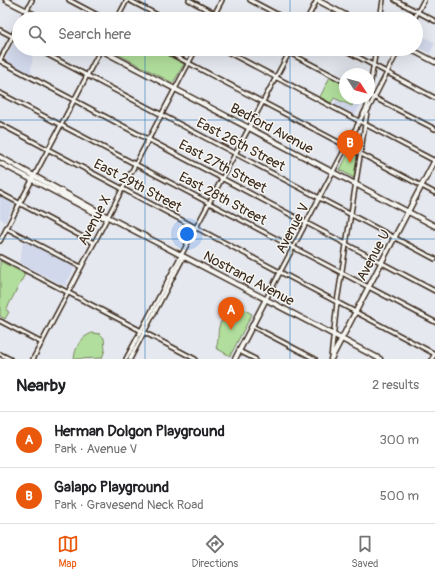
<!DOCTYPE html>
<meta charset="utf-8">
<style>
body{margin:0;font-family:Pangolin,sans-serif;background:#f2f2f2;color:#202124}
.compass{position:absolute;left:339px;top:68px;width:36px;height:36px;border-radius:50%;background:#fff;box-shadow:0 4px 16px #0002;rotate:126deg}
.you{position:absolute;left:187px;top:234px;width:14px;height:14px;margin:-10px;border:3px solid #fff;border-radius:50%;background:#1a73e8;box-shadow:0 0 0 6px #1a73e833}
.badge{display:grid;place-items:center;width:26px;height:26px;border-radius:50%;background:#ea580c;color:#fff;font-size:13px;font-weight:700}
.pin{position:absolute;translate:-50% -33px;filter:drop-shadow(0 1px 2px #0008)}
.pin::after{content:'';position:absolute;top:21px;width:14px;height:12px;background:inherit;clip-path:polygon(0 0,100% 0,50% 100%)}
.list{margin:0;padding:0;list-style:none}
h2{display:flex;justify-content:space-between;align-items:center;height:52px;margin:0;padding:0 16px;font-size:17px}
h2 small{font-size:13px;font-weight:400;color:#757577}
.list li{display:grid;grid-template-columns:26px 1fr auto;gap:12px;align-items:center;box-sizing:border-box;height:56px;padding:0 16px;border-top:1px solid #e0e0e0}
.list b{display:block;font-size:15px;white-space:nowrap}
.list p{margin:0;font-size:13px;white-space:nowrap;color:#757577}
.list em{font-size:13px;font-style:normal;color:#757577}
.icon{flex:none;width:22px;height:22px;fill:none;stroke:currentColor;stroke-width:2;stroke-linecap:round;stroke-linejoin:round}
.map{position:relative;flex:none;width:435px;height:359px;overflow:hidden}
.search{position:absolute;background:#fff;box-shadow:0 4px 16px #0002;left:12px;right:12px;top:12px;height:44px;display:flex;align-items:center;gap:10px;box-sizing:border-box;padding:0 14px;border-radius:22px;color:#757577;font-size:15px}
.sheet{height:164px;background:#fff}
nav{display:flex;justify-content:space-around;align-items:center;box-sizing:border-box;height:56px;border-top:1px solid #e0e0e0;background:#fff;font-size:11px;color:#757577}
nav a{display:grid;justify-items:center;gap:2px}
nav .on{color:#ea580c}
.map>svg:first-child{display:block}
.built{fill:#d1d8eb}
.green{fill:#b1de9c;stroke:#76845d}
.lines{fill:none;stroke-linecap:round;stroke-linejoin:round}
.minor-casing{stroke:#3b2a1e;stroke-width:6}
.major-casing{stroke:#3b2a1e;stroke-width:7}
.minor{stroke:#f6f6f2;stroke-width:3}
.major{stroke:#f6f6f2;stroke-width:4}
.grid{fill:none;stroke:#1f6fb2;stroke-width:1;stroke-opacity:0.55}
.labels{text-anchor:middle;stroke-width:3;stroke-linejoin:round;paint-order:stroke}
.street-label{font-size:14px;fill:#3b2a1e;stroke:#f6f6f2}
</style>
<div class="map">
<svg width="435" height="359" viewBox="0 0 435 359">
<rect width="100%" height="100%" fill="#e5e8ef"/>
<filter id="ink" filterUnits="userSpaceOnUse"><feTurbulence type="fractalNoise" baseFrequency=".025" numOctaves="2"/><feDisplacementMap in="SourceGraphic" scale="8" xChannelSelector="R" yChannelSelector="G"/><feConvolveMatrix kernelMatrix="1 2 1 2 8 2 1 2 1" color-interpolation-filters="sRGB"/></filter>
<g filter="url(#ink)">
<!-- built -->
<g class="built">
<polygon points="423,36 435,43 430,53 417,47"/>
<polygon points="15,41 19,43 19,49 33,50 31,74 5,60"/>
<polygon points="355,98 364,98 355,115 334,104 337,100 342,102 356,99"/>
<polygon points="0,196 14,204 5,222 0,218"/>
<polygon points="23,240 75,267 65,286 20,263"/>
</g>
<!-- green -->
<g class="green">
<polygon points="108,49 156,49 184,64 173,83"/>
<polygon points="330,77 345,85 345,98 356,99 352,106 334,98 331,103 320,97"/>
<polygon points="349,152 357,155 354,178 340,170"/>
<polygon points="0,261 25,274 6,310 9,312 5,319 0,316"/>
<path d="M238,306L252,314L230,356L216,348C220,339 216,330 221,322C226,315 233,314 238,306Z"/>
<path d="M92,333L100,334L104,338L105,350L102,358L74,359C75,347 81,337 92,333Z"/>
</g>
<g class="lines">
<defs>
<g id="minor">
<polyline points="69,0 105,19"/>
<polyline points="129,0 165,19"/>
<polyline points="189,0 225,19"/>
<polyline points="250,0 286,19"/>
<polyline points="395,0 435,21"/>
<polyline points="22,19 32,0"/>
<polyline points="117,19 127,0"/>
<polyline points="212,19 222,0"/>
<polyline points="307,19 317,0"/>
<polyline points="380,19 383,0"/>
<polyline points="414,19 424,0"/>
<polyline points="0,30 19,40"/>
<polyline points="37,49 435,259"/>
<polyline points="162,49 435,193"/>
<polyline points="222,49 435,161"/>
<polyline points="282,49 345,82"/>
<polyline points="343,49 435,98"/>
<polyline points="0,60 19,24"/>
<polyline points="0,61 435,291"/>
<polyline points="0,93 435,322"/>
<polyline points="369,93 376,49"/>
<polyline points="369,95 435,129"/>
<polyline points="0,124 435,354"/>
<polyline points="0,193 94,243"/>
<polyline points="6,228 81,267"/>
<polyline points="0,241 101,49"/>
<polyline points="0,257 195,359"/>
<polyline points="266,299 367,107 368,98"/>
<polyline points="0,321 42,343"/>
<polyline points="252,326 315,359"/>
<polyline points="239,351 255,359"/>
<polyline points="0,354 10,359"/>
<polyline points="331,358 337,302 367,112 399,49"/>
<polyline points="33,359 196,49"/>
<polyline points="126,359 291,49"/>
<polyline points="130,359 182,260 182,256"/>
<polyline points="432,359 435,353"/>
</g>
<g id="major">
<polyline points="6,0 43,19"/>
<polyline points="317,0 353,19"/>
<polyline points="99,49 435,226"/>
<polyline points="410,49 435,62"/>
<polyline points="0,157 108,217 380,359"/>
<polyline points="0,163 103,217 108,217"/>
<polyline points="235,359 266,299"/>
<polyline points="331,359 435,160"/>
</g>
</defs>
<!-- minor casing -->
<use href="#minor" class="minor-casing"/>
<!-- major casing -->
<use href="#major" class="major-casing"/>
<!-- minor -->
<use href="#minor" class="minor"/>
<!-- major -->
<use href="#major" class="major"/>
</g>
</g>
<!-- grid -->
<path class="grid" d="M145,0V19M290,0V19M145,49V359M290,49V359M0,120H435M0,239H435"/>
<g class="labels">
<!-- street labels -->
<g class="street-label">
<text transform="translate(272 128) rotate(28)" y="5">Bedford Avenue</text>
<text transform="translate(241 144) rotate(28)" y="5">East 26th Street</text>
<text transform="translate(223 166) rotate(28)" y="5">East 27th Street</text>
<text transform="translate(138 185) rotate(28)" y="5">East 29th Street</text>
<text transform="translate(223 198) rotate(28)" y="5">East 28th Street</text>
<text transform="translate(94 220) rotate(-62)" y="5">Avenue X</text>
<text transform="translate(292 228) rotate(-62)" y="5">Avenue V</text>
<text transform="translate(373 255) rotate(-62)" y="5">Avenue U</text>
<text transform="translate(249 278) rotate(28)" y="5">Nostrand Avenue</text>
</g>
</g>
</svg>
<svg class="compass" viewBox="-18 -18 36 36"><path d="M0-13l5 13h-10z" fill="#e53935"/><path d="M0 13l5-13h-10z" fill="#757577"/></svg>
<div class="you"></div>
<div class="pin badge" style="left:231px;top:330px">A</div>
<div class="pin badge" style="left:350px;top:163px">B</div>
<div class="search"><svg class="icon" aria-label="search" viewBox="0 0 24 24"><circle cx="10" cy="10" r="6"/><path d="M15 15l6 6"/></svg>Search here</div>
</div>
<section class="sheet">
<h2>Nearby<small>2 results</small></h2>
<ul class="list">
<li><span class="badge">A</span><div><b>Herman Dolgon Playground</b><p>Park · Avenue V</p></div><em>300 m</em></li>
<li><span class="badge">B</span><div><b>Galapo Playground</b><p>Park · Gravesend Neck Road</p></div><em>500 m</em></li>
</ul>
</section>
<nav>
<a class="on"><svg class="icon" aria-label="map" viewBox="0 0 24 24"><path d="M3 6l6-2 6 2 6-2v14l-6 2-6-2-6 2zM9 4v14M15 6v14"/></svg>Map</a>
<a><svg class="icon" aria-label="directions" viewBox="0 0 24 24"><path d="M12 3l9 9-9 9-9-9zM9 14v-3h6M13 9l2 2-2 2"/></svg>Directions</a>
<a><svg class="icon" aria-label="saved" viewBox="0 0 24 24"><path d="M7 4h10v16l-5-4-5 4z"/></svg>Saved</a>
</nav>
